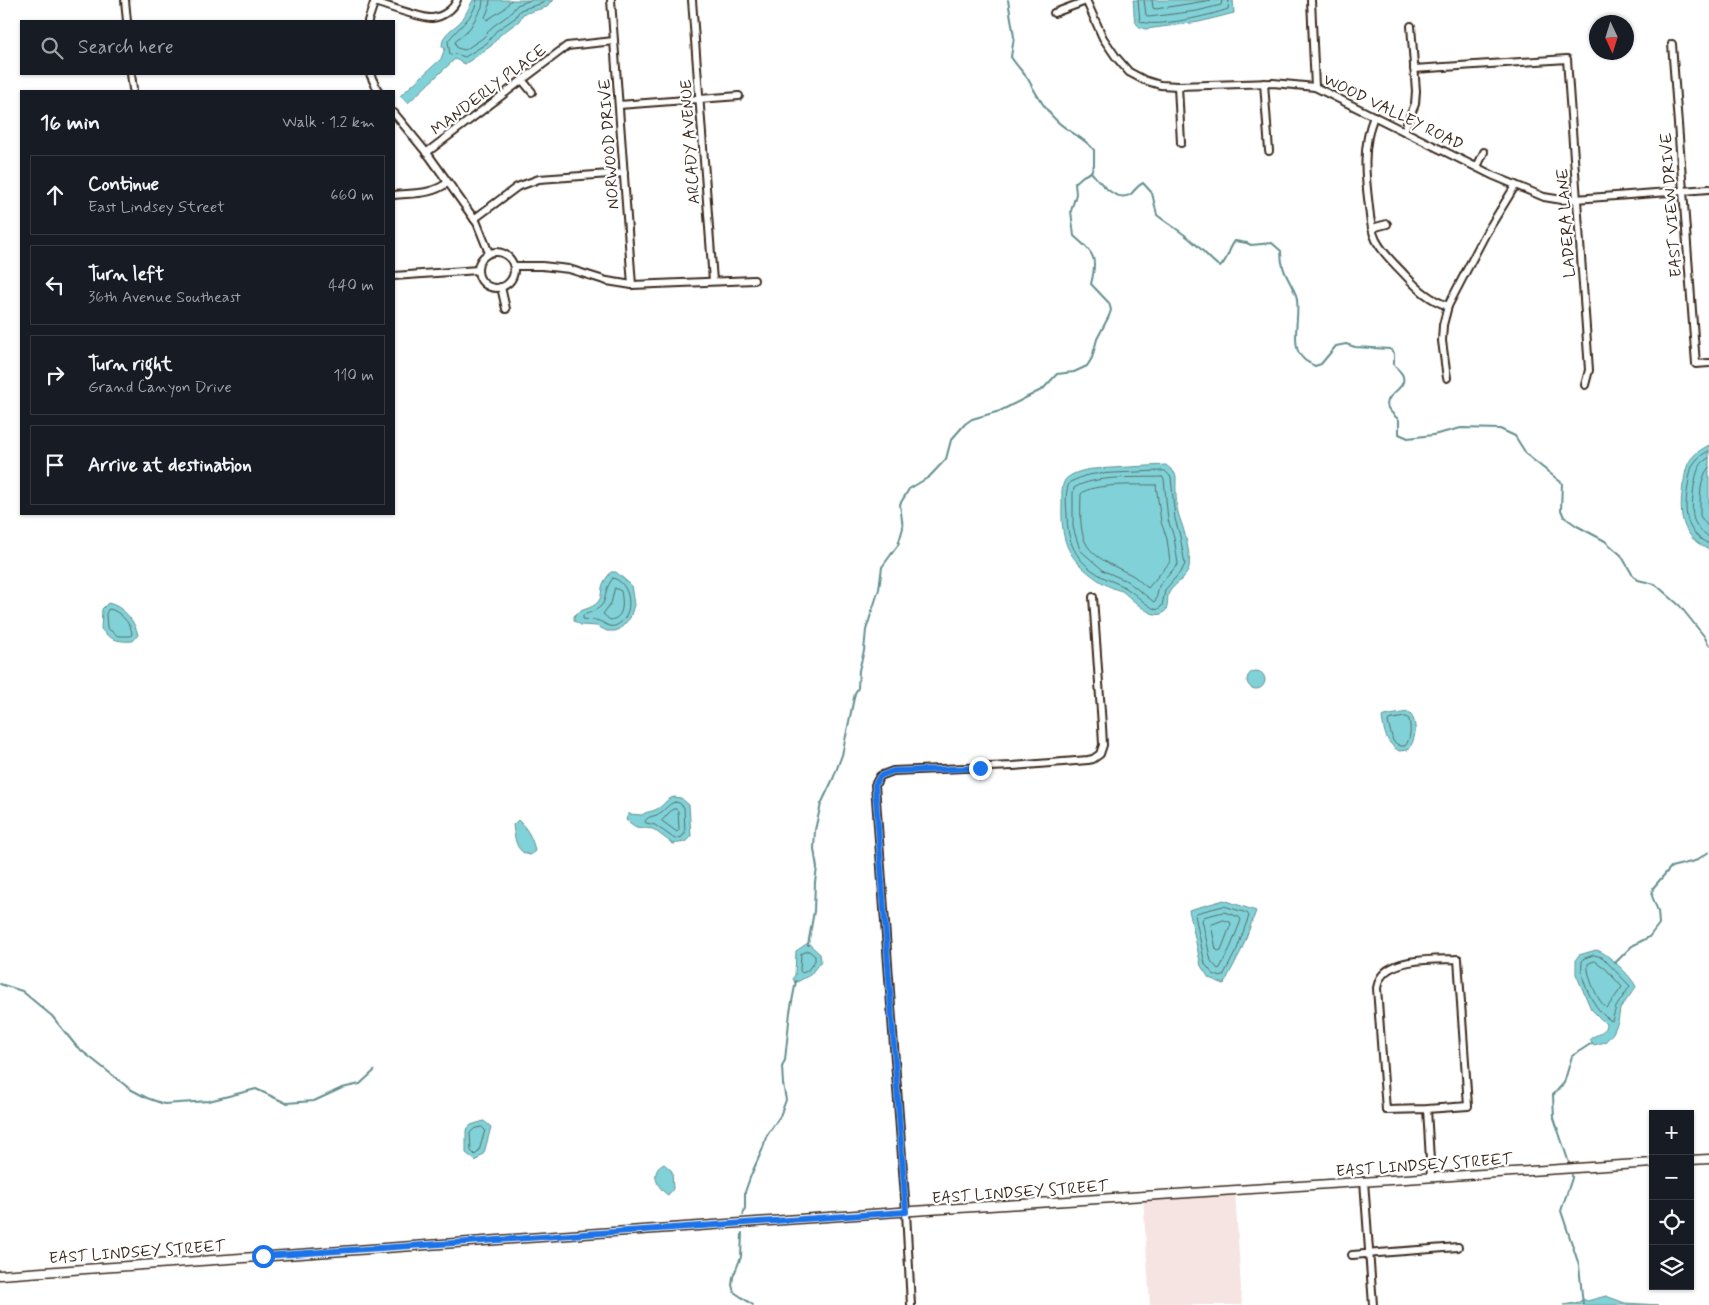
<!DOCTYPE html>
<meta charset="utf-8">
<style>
body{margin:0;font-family:Mynerve,sans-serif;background:#20242c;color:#f1f3f6}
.controls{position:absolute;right:15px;bottom:15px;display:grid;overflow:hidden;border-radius:0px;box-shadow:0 1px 4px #0004}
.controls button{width:45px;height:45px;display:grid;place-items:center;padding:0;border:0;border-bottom:1px solid #363941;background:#171b24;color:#f1f3f6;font:25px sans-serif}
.compass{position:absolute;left:1589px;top:15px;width:45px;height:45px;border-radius:50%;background:#171b24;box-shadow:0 1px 4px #0004;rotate:176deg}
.stop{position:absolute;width:15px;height:15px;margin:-11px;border:4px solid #1a73e8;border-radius:50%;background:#fff}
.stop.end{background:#1a73e8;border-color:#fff;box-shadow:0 1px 5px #0008}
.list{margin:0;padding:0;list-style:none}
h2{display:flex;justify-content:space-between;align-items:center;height:65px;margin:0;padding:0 20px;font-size:21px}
h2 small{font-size:16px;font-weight:400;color:#9ea1a6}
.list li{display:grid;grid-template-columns:32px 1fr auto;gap:15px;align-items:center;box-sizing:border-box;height:80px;margin:0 10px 10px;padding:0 10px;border:1px solid #363941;border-radius:0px}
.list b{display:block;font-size:19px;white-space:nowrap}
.list p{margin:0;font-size:16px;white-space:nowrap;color:#9ea1a6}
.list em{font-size:16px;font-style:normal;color:#9ea1a6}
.icon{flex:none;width:28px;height:28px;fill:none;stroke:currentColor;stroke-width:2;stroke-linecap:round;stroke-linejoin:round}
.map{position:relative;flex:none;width:1709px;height:1305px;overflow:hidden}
.search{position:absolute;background:#171b24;box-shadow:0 1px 4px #0004;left:20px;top:20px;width:375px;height:55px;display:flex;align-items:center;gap:12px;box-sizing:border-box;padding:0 18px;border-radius:0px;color:#9ea1a6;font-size:19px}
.panel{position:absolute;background:#171b24;box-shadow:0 1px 4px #0004;left:20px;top:90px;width:375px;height:425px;border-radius:0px}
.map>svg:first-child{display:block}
.built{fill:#f5e4e2}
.water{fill:#80d2d8;stroke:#648f8e}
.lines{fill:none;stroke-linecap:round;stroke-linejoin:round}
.shore{stroke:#576d68;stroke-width:1}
.stream{stroke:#648f8e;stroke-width:2}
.minor-casing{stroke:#3b2a1e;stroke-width:10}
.tertiary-casing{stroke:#3b2a1e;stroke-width:11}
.minor{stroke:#fff;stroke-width:6}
.tertiary{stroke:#fff;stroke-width:8}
.route{stroke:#1a73e8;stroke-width:6}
.labels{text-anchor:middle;stroke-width:4.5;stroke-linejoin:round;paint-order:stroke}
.street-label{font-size:16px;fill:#3b2a1e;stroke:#fff}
</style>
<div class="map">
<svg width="1709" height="1305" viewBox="0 0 1709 1305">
<rect width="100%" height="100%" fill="#fff"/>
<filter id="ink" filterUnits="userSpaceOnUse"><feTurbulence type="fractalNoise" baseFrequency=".02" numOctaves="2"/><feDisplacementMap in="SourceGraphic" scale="10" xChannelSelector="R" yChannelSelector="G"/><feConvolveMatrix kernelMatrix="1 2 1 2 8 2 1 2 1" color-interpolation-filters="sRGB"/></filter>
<g filter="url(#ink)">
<!-- built -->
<polygon class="built" points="1235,1190 1242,1305 1150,1305 1143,1197"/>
<!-- water -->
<g class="water">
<path d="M473,0H554L549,3L547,7L523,14L519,21L500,35L491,46L465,64L455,59L408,103L400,96L441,59L445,48L442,46C442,33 454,29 461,21C466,15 469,7 473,0Z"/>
<path d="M1133,0H1233L1234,13L1199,22L1146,29C1131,27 1135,13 1133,0Z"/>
<path d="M1709,445V549H1707C1680,534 1679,514 1683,485C1685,478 1685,469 1689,462C1693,454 1702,449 1709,445Z"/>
<path d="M1166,465L1174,472L1176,476C1176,489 1175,506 1180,519C1184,529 1193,561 1188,571C1184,579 1175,584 1170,591C1166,596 1169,604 1166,610C1156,625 1131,598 1122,591C1113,589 1102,583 1094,577C1065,556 1061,538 1062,503C1062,496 1061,486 1065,480C1071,473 1084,470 1093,469Z"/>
<path d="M611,572H616L631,585L634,605L630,618L620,629L615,631H607L597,626L581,625L574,621V616C581,608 591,610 598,602C603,596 600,589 604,582C605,579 609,575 611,572Z"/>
<path d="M108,603C123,606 135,621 138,635L133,641C119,642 110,640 101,629L102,609Z"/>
<circle cx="1256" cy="680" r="9"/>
<path d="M1408,712C1419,721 1416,740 1408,750L1399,751C1386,743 1384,732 1382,717L1384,716Z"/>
<path d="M674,797L681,798L689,805L691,836L685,842L673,844L653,829L636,827L626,820L628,814L642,815C647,811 652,812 657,809C665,805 664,800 674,797Z"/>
<path d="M518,820C527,828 533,839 535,851L530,855C515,852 515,838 513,825Z"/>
<polygon points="1224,900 1256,911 1241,951 1224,984 1209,978 1201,966 1189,910"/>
<polygon points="808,943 820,954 821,961 810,975 795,983 793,978 795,975 796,951"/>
<path d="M1596,950C1606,951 1633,978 1636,987L1620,1009L1618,1022L1613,1033L1605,1042L1594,1045L1590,1039C1596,1034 1605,1034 1606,1024L1591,1009L1576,974V959L1579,955Z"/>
<polygon points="484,1121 491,1127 484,1153 476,1161 466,1153 466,1130 471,1125"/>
<path d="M664,1164L672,1171L673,1189L668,1195C657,1188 649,1171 664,1164Z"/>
<polygon points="1606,1296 1625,1303 1659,1305 1564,1305 1579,1302 1583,1299 1587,1301"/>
</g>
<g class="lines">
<!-- shore -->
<g class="shore">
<path d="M477,0C474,18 457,28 448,41L450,55L456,54L465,57L487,43L496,31L515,18L520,10L543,3L545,0"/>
<polyline points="483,0 482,7 470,28 455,42 457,48 465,50 483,38 492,27 510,14 517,5 531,0"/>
<polyline points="490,0 489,8 485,17 487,20 504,9 511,0"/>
<path d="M1138,0L1140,21C1153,29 1213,15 1228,9L1229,0"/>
<polyline points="1144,0 1146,15 1149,17 1197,11 1221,5 1222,0"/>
<polyline points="1152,0 1153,8 1156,9 1212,0"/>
<path d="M1709,451C1703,454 1698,457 1694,463C1690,469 1689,479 1688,486C1684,511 1684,532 1709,544"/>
<path d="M1709,458C1705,460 1702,462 1700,466C1694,474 1690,510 1694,520C1697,528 1703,532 1709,537"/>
<path d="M1709,467C1699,478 1700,501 1700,516L1709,528"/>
<path d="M1165,471L1171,477L1175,519L1180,536L1185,564L1182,570L1165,590L1162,606L1157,610C1145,605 1137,595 1126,588C1119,583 1109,581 1101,576C1075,561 1067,542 1067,513C1066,503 1065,490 1070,482L1084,476L1094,474Z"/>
<path d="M1162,477L1164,479L1168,520L1174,537L1178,564L1159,586L1156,600L1154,602L1127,581L1104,571L1080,550L1073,527V493L1074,488C1094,475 1138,478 1162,477Z"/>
<path d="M1156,485L1161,522L1167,539L1170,562L1148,588C1142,584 1137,577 1130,574C1083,552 1079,546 1081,494C1090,483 1141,485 1156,485Z"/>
<path d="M613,578C632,583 635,616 617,625C610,629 605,623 599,621C594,619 588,620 583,619V615C615,605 598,597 613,578Z"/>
<path d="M615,588L621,591C623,602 625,618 610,620L603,614L611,603Z"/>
<path d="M109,609C119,610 131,624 132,633L131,636H118L107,628L106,614Z"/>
<path d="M1406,717L1409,719C1411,728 1411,739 1405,746H1400L1393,741L1388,722L1389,720Z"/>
<path d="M675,802L679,803L684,807L685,833L682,837L675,839L655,825L646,823L645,821C649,815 655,817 660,813C666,809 668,804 675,802Z"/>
<polygon points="673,809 676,809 678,811 679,830 677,832 662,821"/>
<polygon points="1224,906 1247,913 1249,916 1237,949 1223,976 1221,977 1213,974 1205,964 1195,915 1197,913"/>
<polygon points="1224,912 1239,917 1241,920 1231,946 1220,968 1218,969 1211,961 1202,920 1204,917"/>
<polygon points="1224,920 1230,922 1231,924 1221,950 1218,951 1216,949 1211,925"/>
<polygon points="809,951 815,956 815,961 807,971 802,973 800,971 801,954"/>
<path d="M1594,955L1602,957L1630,986L1616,1007L1612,1021C1596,1014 1576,976 1583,959Z"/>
<path d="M1595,961L1605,968L1622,987L1607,1008C1598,1003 1586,974 1588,964Z"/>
<polygon points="482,1127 485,1130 479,1151 475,1155 471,1151 470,1133 474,1129"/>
</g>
<!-- stream -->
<g class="stream">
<path d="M1008,0L1014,37L1011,57C1016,65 1023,72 1028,79C1036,94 1045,110 1057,121C1069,133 1084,137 1094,150V165L1091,172"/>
<path d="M1091,172C1099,181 1116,204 1131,194C1135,190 1137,186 1143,183L1152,193L1157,215C1168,224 1181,231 1192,241C1202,249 1209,259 1220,267C1229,259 1228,249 1235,241L1247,243L1251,245L1272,243L1281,251C1281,272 1289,278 1296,295C1301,310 1292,336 1298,351C1301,359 1307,362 1315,366L1321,364L1336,346L1346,344L1355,347L1390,349L1394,353V365C1396,368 1400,371 1402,374C1410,389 1382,394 1388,408C1390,412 1395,416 1399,420V434L1408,438L1433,435L1461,428L1500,429L1515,436L1527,455L1562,483L1561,510L1564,517L1577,526L1605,541L1621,555L1632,574L1638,580L1655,584L1680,606L1704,636L1709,645"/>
<path d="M808,945L814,911L815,882L817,868L814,849L815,830L821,804L833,779L842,755L855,693L858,688L859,670L864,651L866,630L879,589L882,567L898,545L903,528L900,504L909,489L929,477L946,459L951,440L965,424L972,419L1000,411L1043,389L1057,374L1074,372L1087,366L1092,358L1097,339L1109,316L1111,310L1109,303L1091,284C1098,256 1094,254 1074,236L1071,211L1076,194L1075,183L1083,176L1091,172"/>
<polyline points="1615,963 1632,946 1649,937 1659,924 1658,911 1652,896 1653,888 1671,867 1695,861 1709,852"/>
<polyline points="0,984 22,991 52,1016 77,1047 130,1089 147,1098 164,1104 209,1101 256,1089 286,1103 314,1101 342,1088 360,1084 374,1071"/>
<polyline points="1569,1163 1554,1118 1553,1095 1564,1083 1572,1056 1592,1043"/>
<polyline points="1572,1175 1572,1178 1561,1211 1579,1265 1583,1305"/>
<polyline points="743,1215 745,1208 745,1192 751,1175 763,1148 766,1137 780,1116 786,1100 783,1084 782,1067 785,1060 790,1012 796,981"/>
<polyline points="742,1233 741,1257 733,1277 732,1285 734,1292 753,1305"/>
</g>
<defs>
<g id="minor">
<polyline points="125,0 127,21"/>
<polyline points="611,0 632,285"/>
<polyline points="692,0 713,281"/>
<polyline points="1086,0 1103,38 1116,57 1129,72 1144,80 1160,85 1178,86 1273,83 1315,87 1494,176 1544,197 1562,200 1709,189"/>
<polyline points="1311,0 1315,87"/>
<path d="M374,2C385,5 423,19 432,18C442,17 453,10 457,0"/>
<polyline points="1054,13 1086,1"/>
<polyline points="368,21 375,0"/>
<polyline points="1672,44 1696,364 1709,363"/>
<polyline points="1414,69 1567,59 1589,370 1585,385"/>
<polyline points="131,74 133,89"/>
<polyline points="370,74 378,91"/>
<polyline points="523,81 532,92"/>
<polyline points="1264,83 1269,151"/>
<polyline points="1178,86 1181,143"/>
<polyline points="619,105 739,96"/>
<polyline points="394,113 430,157 477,223 489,253"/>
<path d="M1374,116C1362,146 1365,175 1369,207C1370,218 1371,230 1376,240C1383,254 1395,264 1405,275C1418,289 1430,300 1448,306"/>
<polyline points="1404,131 1415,104 1416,91 1411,26"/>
<polyline points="426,153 567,46 614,41"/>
<polyline points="1477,167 1484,152"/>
<path d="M394,195C413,193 431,195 447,183"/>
<polyline points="474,219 517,187 539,179 624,173"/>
<polyline points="1372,228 1387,224"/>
<circle cx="496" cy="270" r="18"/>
<polyline points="514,266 542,266 569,269 607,281 632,285 754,280"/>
<polyline points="394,276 478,270"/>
<polyline points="501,287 506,309"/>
<polyline points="1447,378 1442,341 1443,325 1448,306 1485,235 1515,186"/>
<path d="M1427,1109L1386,1110L1377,988C1378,984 1379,979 1381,977C1394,957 1437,960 1458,959L1468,1106L1427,1109L1431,1177"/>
<polyline points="1364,1181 1373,1305"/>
<polyline points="1352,1255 1458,1247"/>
<polyline points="911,1305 906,1212 875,785 880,776 893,771 1013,766 1088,760 1093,759 1100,754 1103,745 1102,726 1093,597"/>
</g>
<g id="tertiary">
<polyline points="1690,1160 1709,1159"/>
<polyline points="0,1275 913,1211 1653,1163"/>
</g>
</defs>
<!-- minor casing -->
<use href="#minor" class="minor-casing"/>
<!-- tertiary casing -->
<use href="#tertiary" class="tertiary-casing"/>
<!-- minor -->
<use href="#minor" class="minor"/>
<!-- tertiary -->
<use href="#tertiary" class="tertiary"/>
</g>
</g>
<g class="lines" filter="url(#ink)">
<!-- route -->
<polyline class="route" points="263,1256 906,1212 875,785 880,776 893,771 980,768"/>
</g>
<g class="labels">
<!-- street labels -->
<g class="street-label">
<text transform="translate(488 89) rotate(-37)" y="6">MANDERLY PLACE</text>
<text transform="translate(1394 111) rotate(26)" y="6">WOOD VALLEY ROAD</text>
<text transform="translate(689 142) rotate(-94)" y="6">ARCADY AVENUE</text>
<text transform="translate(608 144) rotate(-94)" y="6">NORWOOD DRIVE</text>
<text transform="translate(1670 205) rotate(-94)" y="6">EAST VIEW DRIVE</text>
<text transform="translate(1565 223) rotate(-94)" y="6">LADERA LANE</text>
<text transform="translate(1424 1164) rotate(-4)" y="6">EAST LINDSEY STREET</text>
<text transform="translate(1020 1191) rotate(-4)" y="6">EAST LINDSEY STREET</text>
<text transform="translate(137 1251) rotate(-4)" y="6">EAST LINDSEY STREET</text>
</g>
</g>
</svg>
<div class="controls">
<button>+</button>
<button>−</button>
<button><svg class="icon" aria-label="locate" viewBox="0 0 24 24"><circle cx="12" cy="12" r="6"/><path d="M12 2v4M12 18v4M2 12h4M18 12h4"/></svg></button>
<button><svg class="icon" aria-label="layers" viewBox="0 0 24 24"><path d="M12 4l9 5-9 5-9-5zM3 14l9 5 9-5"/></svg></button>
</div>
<svg class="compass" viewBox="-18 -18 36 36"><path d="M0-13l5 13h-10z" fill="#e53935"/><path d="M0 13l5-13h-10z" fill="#9ea1a6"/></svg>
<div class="stop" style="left:263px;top:1256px"></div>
<div class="stop end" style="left:980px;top:768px"></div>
<div class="search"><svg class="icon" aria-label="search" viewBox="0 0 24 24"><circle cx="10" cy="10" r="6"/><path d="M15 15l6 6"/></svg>Search here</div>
<section class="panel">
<h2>16 min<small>Walk · 1.2 km</small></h2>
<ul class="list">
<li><svg class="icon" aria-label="ahead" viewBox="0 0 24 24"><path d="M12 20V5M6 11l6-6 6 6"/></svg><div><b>Continue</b><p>East Lindsey Street</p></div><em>660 m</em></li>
<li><svg class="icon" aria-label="left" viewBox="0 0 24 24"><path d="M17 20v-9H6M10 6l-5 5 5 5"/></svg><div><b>Turn left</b><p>36th Avenue Southeast</p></div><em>440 m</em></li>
<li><svg class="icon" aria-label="right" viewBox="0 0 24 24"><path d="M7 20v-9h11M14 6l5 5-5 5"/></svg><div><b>Turn right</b><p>Grand Canyon Drive</p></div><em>110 m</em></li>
<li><svg class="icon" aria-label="arrive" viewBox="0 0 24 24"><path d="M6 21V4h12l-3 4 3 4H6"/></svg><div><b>Arrive at destination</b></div></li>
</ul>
</section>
</div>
